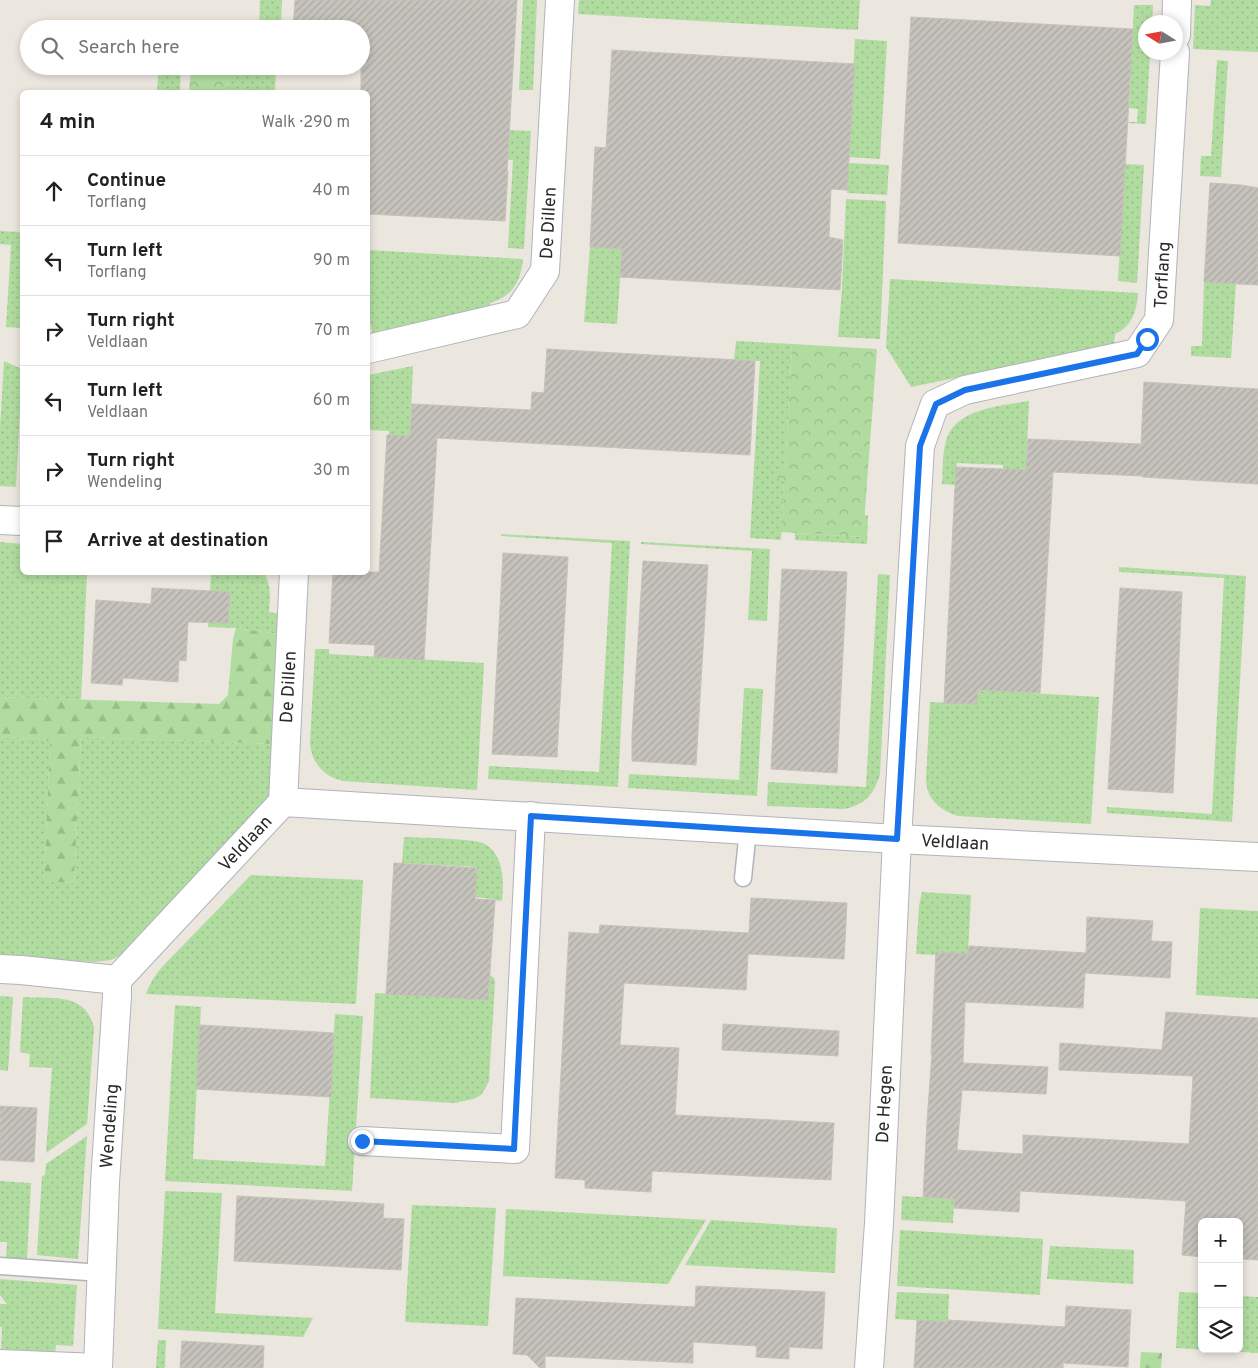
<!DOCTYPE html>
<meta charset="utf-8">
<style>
body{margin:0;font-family:Overpass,sans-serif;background:#f2f2f2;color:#202124}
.controls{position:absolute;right:15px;bottom:15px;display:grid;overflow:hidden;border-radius:8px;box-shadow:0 2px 8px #0003}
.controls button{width:45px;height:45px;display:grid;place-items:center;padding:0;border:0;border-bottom:1px solid #e0e0e0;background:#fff;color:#202124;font:25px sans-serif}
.compass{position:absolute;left:1138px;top:15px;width:45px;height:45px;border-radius:50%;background:#fff;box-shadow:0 2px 8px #0003;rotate:281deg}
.stop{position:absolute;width:15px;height:15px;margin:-11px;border:4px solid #1a73e8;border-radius:50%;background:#fff}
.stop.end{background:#1a73e8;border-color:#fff;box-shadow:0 1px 5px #0008}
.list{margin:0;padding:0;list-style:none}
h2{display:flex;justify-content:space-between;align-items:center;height:65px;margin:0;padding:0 20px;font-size:21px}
h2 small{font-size:16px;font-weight:400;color:#757577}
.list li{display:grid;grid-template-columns:32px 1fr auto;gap:15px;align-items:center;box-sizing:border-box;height:70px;padding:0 20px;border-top:1px solid #e0e0e0}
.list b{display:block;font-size:19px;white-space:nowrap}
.list p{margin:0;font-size:16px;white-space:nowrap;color:#757577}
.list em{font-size:16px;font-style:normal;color:#757577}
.icon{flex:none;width:28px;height:28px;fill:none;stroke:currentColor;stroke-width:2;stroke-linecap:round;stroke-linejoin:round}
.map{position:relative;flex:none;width:1258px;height:1368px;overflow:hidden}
.search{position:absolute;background:#fff;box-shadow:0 2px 8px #0003;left:20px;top:20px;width:350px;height:55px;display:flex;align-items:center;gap:12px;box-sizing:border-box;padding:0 18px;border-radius:28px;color:#757577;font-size:19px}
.panel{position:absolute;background:#fff;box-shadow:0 2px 8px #0003;left:20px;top:90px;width:350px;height:485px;border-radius:8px}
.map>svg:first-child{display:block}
.grass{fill:url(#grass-dots)}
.forest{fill:url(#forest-firs)}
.park{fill:url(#park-crowns)}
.building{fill:url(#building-hatch);stroke:#c6c2b8}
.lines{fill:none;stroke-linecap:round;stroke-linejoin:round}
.lane-casing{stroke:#b1b3bc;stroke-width:19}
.street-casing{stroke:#b1b3bc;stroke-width:30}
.lane{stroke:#fff;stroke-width:16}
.street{stroke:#fff;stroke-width:28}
.route{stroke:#1a73e8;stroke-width:6}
.labels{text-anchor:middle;stroke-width:5;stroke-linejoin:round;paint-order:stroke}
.street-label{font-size:18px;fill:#2a2a2a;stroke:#fff}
</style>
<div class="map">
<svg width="1258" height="1368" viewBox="0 0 1258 1368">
<defs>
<pattern id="grass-dots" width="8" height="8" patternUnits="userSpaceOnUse" patternTransform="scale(1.25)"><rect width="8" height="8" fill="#b0dca0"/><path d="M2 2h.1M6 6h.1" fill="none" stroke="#98bd8a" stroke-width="1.8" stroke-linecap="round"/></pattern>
<pattern id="forest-firs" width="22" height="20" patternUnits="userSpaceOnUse" patternTransform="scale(1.25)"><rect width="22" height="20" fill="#b0dca0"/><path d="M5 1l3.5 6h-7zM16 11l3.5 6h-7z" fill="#98bd8a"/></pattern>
<pattern id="park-crowns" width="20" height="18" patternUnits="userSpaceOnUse" patternTransform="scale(1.25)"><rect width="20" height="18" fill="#b0dca0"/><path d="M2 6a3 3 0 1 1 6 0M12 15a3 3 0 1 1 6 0" fill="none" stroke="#98bd8a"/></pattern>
<pattern id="building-hatch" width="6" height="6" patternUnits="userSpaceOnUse" patternTransform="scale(1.25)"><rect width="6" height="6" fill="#c6c3bd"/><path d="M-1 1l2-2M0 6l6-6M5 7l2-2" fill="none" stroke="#aaa8a3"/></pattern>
</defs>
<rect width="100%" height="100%" fill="#ebe6de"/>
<!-- grass -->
<g class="grass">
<polygon points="260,0 282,0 281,29 238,29 238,27 259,28"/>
<polygon points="523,0 537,0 533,90 519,90"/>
<polygon points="579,0 860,0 858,30 578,14"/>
<polygon points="1211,0 1258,0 1258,52 1193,49 1195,5 1210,6"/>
<polygon points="1134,5 1153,5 1152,22 1146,22 1146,52 1150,53 1146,124 1127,123 1127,122 1137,122 1138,109 1129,108"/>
<polygon points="855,39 887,41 880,159 848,157"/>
<polygon points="1217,60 1228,61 1221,177 1200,176 1201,156 1211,156"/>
<polygon points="159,66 181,66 180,92 157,92"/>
<polygon points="229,66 276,66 275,92 227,92"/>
<polygon points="509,130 531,131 524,249 508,248 513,160 507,160"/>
<polygon points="848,163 889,165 887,195 847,193"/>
<polygon points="1125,164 1144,165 1137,283 1118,281"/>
<polygon points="846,199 886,201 880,339 838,337 842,289"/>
<polygon points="0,231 22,232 22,328 6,327 11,245 0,244"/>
<polygon points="590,247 622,249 617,324 584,322"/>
<path d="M368,250L523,259C521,281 513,296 490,303L492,311L373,337L368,313Z"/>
<path d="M890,279L1138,293C1137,310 1132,327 1115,334L1114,344L1111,346L911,387L886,347Z"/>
<polygon points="1204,282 1236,284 1231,358 1191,356 1191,346 1202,346"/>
<polygon points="736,341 792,344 785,470 774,470 774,481 784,481 781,540 750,538 760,361 734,360"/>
<polygon points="4,361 22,369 16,487 0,486 0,429"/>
<polygon points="413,366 410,436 389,435 389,431 368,430 368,375"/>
<path d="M1029,401L1026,470L1003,469V465L957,463L955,485L942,484C943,470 942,455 946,441C955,408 1001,406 1029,401Z"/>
<polygon points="864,515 868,515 867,544 795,540 795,533 863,537"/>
<polygon points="501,534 630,541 618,787 488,779 489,766 599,772 612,543 501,536"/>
<polygon points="0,542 22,544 22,572 87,573 81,700 0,697"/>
<polygon points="641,542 770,549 767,621 748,620 752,551 641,544"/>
<polygon points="1119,567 1246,576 1232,822 1107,813 1107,807 1212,814 1224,578 1119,572"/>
<path d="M211,573H264C272,587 270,596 269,612L281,614L279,634L236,628L208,627Z"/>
<path d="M878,574L890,575L880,775C873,795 865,805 844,809L767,806L768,782L866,787Z"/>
<path d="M315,649H329V654L484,663L477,790L343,781C324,777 311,762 310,743Z"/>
<polygon points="744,688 763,689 757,796 628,788 629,774 739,780"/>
<path d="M977,690L1099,697L1091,824L958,816C940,810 927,800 926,780L930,702L976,704Z"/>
<polygon points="0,737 37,739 50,742 44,881 74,883 81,737 274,744 271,789 269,795 260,808 119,956 111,960 95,962 0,957"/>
<path d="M404,837C420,838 474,838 485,844C504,855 504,882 502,901L494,900V899L475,897L477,867L402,863Z"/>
<path d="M251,875L363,880L356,1004L146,994C150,983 155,975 163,966Z"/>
<polygon points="922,892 971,895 968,954 937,952 936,955 916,954 919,906"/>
<polygon points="1200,908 1258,911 1258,999 1196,995"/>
<polygon points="490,975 494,978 495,982 489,1081 485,1089 481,1095 473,1099 455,1103 370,1098 375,993 488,999"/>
<polygon points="0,996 13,997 8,1071 0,1070"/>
<path d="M23,997C52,999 86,992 94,1028L87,1124L46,1153L52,1068L29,1067L30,1054L20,1052Z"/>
<polygon points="175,1005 201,1007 193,1159 325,1166 335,1014 363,1016 352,1191 165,1181"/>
<polygon points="87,1136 78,1259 37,1255 42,1176 45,1175 46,1164"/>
<polygon points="0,1181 31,1183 27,1260 6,1259 7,1242 0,1242"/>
<polygon points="165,1191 222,1193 215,1313 313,1318 303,1337 158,1329"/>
<polygon points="902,1196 954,1199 953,1223 901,1220"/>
<polygon points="412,1205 496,1208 488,1326 405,1322"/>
<polygon points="506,1209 706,1220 668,1284 503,1276"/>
<polygon points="711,1220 837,1228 835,1273 685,1265"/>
<polygon points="900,1230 1043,1239 1040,1295 897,1286"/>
<polygon points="1050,1246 1134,1250 1133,1284 1047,1279"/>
<polygon points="0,1279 77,1285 73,1346 56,1345 55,1355 1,1353 2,1327 0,1327 0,1304 7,1304 0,1295"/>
<polygon points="897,1292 949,1294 948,1322 895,1319"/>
<polygon points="1179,1292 1202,1293 1202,1349 1239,1349 1239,1296 1258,1297 1258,1353 1176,1348"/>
<polygon points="158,1340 166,1340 165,1368 156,1368"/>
</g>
<!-- forest -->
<g class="forest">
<polygon points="236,628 279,634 274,744 81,737 74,883 44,881 50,742 37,739 0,737 0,697 219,704 228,695 233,639"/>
<polygon points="1141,1352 1162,1353 1161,1368 1140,1368"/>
</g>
<!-- park -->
<g class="park">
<polygon points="191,66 229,66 227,92 189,92"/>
<polygon points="792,344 877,349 863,537 781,532 784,482 774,481 774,470 785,470"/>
</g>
<!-- building -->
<g class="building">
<polygon points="295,0 517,0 507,171 508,171 505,221 368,214 368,92 361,92 361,29 293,29"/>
<polygon points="911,17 1133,29 1120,256 898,243"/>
<polygon points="612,50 855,64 847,190 831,189 829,237 843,240 840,290 620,277 622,249 590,247 595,147 606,148"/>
<polygon points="1210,183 1241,185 1258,188 1258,285 1204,282"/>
<polygon points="547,349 755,361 750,455 437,438 424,660 374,657 375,645 329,643 333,572 379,572 387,435 410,436 412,404 531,410 532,392 544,393"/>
<polygon points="1144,382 1258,389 1258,484 1142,477 1143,476 1053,472 1040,693 978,690 977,704 944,703 956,467 1026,470 1028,439 1141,444"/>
<polygon points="503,553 568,557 557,757 492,754"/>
<polygon points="643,561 708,565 696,765 632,761 632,735"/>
<polygon points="782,569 847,572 837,773 771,769"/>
<polygon points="152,588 230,592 228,623 188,622 186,661 179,660 178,682 123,678 122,685 91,683 96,600 151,604"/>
<polygon points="1120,588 1182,592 1173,793 1108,789"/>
<polygon points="394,863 477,868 475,899 495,900 488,1000 386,994"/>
<polygon points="751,898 847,903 844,959 748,954 746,990 624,983 620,1045 679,1048 675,1115 834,1123 831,1180 652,1171 651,1192 585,1188 585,1180 555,1178 569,932 599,934 600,925 749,933"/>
<polygon points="1087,917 1153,921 1151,941 1172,942 1170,978 1085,973 1083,1008 965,1002 963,1063 1048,1067 1046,1094 962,1090 957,1150 1023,1154 1023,1135 1189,1144 1193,1076 1059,1070 1060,1043 1162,1050 1166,1012 1258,1018 1258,1260 1239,1259 1239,1222 1202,1222 1202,1257 1182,1255 1186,1201 1020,1191 1019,1212 954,1208 954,1199 923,1197 927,1121 932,1054 931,1054 936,952 968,954 969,946 1086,953"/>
<polygon points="723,1024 839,1031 838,1056 722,1050"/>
<polygon points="200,1025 334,1033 331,1097 196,1089"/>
<polygon points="0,1106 37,1108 34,1162 0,1160"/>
<polygon points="237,1196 384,1204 383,1218 404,1219 401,1270 234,1261"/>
<polygon points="696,1286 825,1292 822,1349 789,1347 789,1359 756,1357 757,1346 693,1342 693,1363 545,1356 545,1368 540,1368 527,1355 513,1354 516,1298 695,1307"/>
<polygon points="1066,1306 1131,1310 1128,1367 1063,1363 1063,1368 914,1368 917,1320 948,1322 948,1320 1065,1327"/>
<polygon points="182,1341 264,1346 263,1368 180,1368"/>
</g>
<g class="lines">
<defs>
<g id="lane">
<polyline points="743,878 748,830"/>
<polyline points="0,1266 102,1273"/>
</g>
<g id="street">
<polyline points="1176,35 1177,0"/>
<polyline points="368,349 517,314 545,271 560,0"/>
<polyline points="0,520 22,521"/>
<polyline points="283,802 897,839 1258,857"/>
<polyline points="283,802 294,572"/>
<polyline points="0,969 21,970 117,980 283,802"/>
<polyline points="362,1141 515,1149 531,816"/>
<polyline points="0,1364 98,1368"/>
<polyline points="98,1368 105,1183 117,996 117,980"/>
<polyline points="869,1368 879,1223 897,839 920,446 935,404 965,390 1137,353 1159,320 1175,52"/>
</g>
</defs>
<!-- lane casing -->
<use href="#lane" class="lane-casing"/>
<!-- street casing -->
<use href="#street" class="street-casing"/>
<!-- lane -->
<use href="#lane" class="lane"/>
<!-- street -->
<use href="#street" class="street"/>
</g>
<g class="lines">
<!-- route -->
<polyline class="route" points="362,1141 514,1149 531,816 897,839 920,446 936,404 965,390 1137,354 1147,339"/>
</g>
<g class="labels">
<!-- street labels -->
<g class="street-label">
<text transform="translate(548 223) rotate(-87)" y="6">De Dillen</text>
<text transform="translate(1162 275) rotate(-87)" y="6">Torflang</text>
<text transform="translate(288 687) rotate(-87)" y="6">De Dillen</text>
<text transform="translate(955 842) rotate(3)" y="6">Veldlaan</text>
<text transform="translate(245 843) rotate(-47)" y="6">Veldlaan</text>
<text transform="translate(884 1104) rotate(-87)" y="6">De Hegen</text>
<text transform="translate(109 1126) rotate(-86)" y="6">Wendeling</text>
</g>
</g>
</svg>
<div class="controls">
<button>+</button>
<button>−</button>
<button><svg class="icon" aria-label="layers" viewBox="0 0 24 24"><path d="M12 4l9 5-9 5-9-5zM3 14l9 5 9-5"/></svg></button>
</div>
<svg class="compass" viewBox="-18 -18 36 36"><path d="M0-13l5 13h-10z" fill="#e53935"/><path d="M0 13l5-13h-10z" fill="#757577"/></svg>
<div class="stop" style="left:1147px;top:339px"></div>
<div class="stop end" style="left:362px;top:1141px"></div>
<div class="search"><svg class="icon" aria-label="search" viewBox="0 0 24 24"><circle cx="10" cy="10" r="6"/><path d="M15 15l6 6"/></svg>Search here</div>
<section class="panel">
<h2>4 min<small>Walk · 290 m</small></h2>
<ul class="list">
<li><svg class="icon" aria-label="ahead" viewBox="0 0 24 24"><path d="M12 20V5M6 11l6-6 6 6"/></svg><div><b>Continue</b><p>Torflang</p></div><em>40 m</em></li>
<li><svg class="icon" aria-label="left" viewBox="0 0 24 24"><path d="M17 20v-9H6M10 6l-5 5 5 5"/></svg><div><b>Turn left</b><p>Torflang</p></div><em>90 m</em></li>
<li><svg class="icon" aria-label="right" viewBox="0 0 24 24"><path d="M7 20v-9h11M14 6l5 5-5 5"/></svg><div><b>Turn right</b><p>Veldlaan</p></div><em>70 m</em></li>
<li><svg class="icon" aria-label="left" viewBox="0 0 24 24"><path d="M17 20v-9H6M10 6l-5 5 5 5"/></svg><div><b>Turn left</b><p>Veldlaan</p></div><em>60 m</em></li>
<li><svg class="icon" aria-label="right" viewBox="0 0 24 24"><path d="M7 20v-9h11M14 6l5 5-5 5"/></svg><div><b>Turn right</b><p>Wendeling</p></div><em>30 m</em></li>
<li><svg class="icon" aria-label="arrive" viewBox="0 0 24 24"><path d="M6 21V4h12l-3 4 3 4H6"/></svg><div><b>Arrive at destination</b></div></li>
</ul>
</section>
</div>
